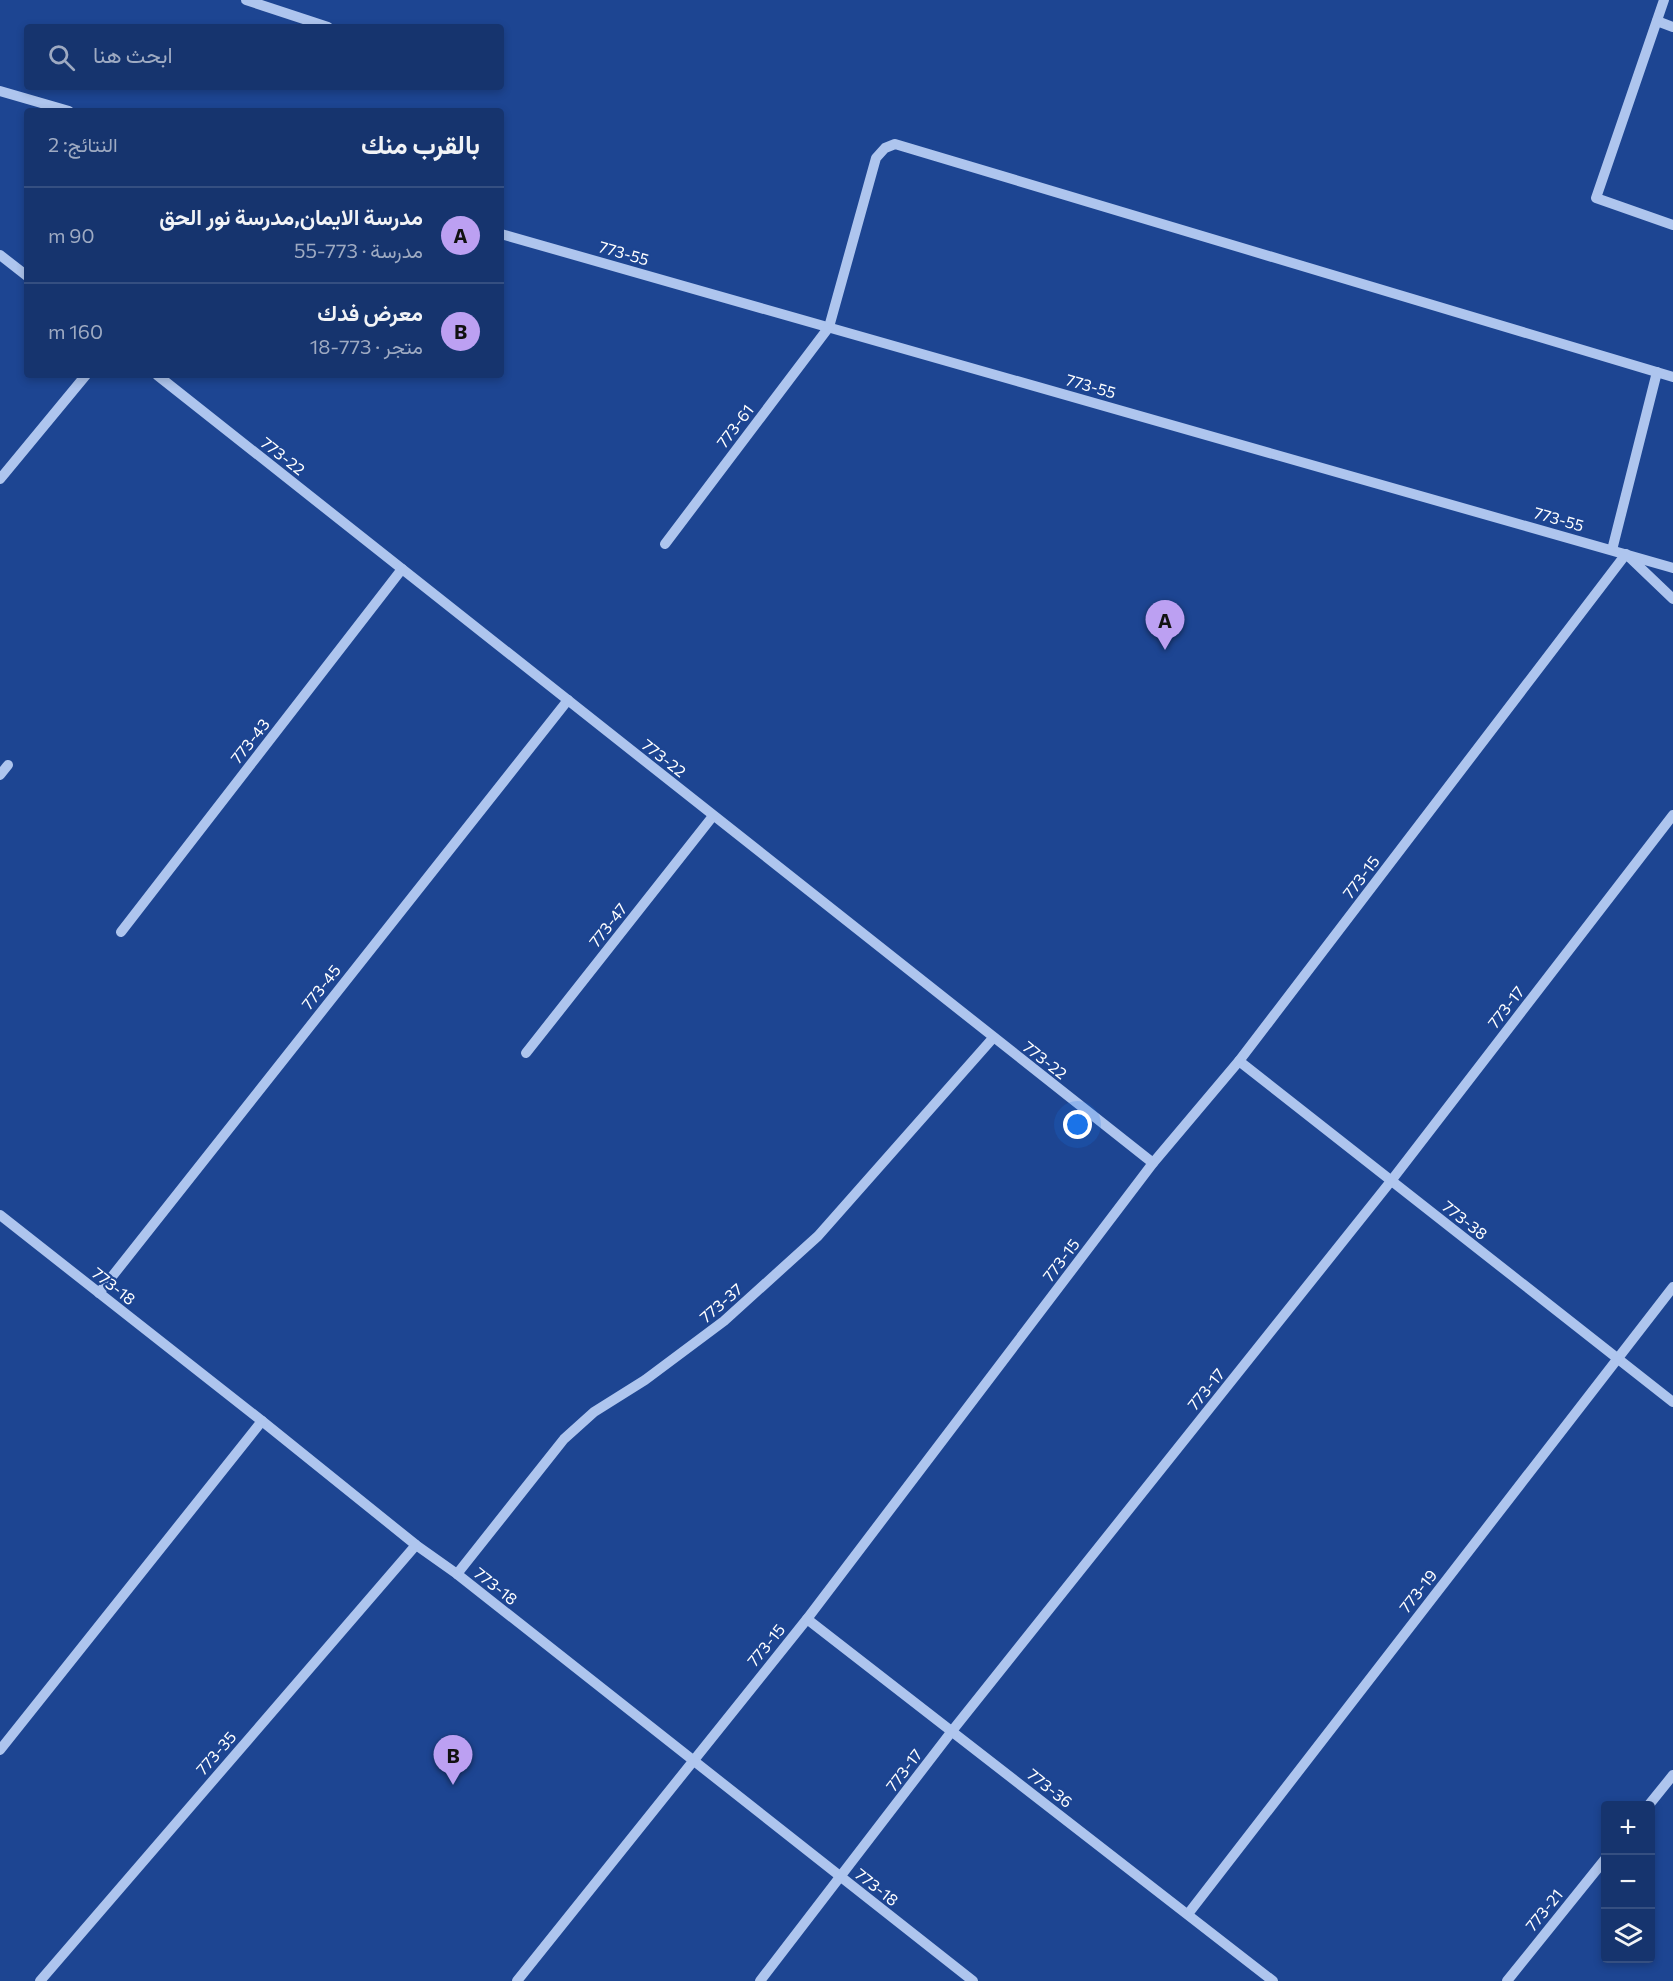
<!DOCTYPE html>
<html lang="ar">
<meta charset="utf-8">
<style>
body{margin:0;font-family:Commissioner,Vazirmatn,sans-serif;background:#233f76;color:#f1f3f6;direction:rtl}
.controls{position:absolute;right:18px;bottom:18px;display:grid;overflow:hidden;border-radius:6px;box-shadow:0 3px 9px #0003}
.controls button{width:54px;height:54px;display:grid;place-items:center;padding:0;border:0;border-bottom:2px solid #354f81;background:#16346e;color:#f1f3f6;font:30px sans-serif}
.you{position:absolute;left:1078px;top:1125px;width:21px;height:21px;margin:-15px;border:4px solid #fff;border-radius:50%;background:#1a73e8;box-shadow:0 0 0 9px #1a73e833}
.badge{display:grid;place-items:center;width:39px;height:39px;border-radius:50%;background:#bca0f2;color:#111;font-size:20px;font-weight:700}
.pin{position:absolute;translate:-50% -50px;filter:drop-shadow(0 2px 3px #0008)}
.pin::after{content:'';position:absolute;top:32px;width:21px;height:18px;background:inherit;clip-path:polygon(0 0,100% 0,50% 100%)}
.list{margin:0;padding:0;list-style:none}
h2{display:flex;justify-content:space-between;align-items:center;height:78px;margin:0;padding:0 24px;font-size:26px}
h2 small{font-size:20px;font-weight:400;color:#9eaac2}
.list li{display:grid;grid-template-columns:39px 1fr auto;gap:18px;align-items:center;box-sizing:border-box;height:96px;padding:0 24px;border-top:2px solid #354f81}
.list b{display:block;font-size:22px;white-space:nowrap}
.list p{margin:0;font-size:20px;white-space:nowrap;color:#9eaac2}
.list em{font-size:20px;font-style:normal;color:#9eaac2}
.icon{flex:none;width:33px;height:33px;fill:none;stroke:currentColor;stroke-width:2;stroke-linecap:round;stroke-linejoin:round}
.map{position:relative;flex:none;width:1673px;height:1981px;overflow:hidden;direction:ltr}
.search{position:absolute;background:#16346e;box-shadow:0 3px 9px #0003;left:24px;top:24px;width:480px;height:66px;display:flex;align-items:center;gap:15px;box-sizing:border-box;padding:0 21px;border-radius:6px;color:#9eaac2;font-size:22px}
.panel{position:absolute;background:#16346e;box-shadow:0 3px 9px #0003;left:24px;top:108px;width:480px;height:270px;border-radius:6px;direction:rtl}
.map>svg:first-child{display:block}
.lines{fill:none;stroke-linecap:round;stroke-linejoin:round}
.minor{stroke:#aec5ee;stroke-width:10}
.labels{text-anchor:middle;stroke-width:4.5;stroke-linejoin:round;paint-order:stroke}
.street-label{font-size:16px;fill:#fff;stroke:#1d4592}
</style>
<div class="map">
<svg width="1673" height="1981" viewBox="0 0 1673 1981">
<rect width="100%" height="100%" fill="#1d4592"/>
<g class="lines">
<!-- minor -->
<g class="minor">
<polyline points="246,0 328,27"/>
<polyline points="1664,0 1596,198 1673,225"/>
<polyline points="1657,21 1673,27"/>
<polyline points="0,91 69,111"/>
<polyline points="501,234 1673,568"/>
<polyline points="0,255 27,276"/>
<polyline points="157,375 1153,1163"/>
<polyline points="0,479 86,375"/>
<polyline points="665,544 829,327 876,158 885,148 895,144 1673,377"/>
<polyline points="1612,550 1657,372"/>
<polyline points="0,775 8,765"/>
<polyline points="121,932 402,569"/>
<polyline points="526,1053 713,816"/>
<polyline points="1239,1061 1673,1402"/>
<polyline points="0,1215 262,1421 416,1545 457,1574 973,1981"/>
<polyline points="99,1293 568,700"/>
<polyline points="457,1574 564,1439 594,1412 645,1380 724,1321 818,1236 993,1038"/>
<polyline points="807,1619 1273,1981"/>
<polyline points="0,1750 262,1421"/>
<polyline points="1648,1806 1673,1775"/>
<polyline points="1188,1914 1673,1287"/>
<polyline points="40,1981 416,1545"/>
<polyline points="517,1981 807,1619 1153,1163 1239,1061 1626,554 1673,599"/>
<polyline points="760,1981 952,1731 1391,1181 1673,815"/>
<polyline points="1507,1981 1606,1858"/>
</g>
</g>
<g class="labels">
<!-- street labels -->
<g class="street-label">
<text transform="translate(624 253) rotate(16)" y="6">773-55</text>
<text transform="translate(1091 386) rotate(16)" y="6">773-55</text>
<text transform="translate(735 426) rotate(-53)" y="6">773-61</text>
<text transform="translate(283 456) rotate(38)" y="6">773-22</text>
<text transform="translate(1559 519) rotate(16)" y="6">773-55</text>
<text transform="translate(250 741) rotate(-52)" y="6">773-43</text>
<text transform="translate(664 758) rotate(38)" y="6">773-22</text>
<text transform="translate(1361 877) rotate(-53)" y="6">773-15</text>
<text transform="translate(608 925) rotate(-52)" y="6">773-47</text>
<text transform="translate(321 987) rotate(-52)" y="6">773-45</text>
<text transform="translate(1506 1007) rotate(-52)" y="6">773-17</text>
<text transform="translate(1045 1060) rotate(38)" y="6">773-22</text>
<text transform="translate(1465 1220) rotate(38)" y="6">773-38</text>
<text transform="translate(1061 1260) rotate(-53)" y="6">773-15</text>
<text transform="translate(114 1286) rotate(38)" y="6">773-18</text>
<text transform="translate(721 1303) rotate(-41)" y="6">773-37</text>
<text transform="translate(1206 1389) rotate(-51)" y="6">773-17</text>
<text transform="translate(496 1586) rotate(38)" y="6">773-18</text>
<text transform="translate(1418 1591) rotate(-52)" y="6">773-19</text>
<text transform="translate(766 1645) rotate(-51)" y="6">773-15</text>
<text transform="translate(216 1753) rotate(-49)" y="6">773-35</text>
<text transform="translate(904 1770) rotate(-53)" y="6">773-17</text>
<text transform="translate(1050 1788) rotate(38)" y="6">773-36</text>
<text transform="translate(877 1887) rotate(38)" y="6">773-18</text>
<text transform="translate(1544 1910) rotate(-51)" y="6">773-21</text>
</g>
</g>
</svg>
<div class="controls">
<button>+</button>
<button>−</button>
<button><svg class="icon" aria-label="layers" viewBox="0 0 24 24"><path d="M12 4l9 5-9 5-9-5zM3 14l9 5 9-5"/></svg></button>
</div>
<div class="you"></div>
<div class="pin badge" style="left:1165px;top:650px">A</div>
<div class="pin badge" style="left:453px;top:1785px">B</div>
<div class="search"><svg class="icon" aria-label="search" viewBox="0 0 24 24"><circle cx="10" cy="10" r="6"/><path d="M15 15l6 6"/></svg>ابحث هنا</div>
<section class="panel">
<h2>بالقرب منك<small>النتائج: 2</small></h2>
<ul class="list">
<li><span class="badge">A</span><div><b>مدرسة الايمان,مدرسة نور الحق</b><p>مدرسة · 773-55</p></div><em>90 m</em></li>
<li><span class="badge">B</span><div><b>معرض فدك</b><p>متجر · 773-18</p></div><em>160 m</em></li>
</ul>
</section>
</div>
